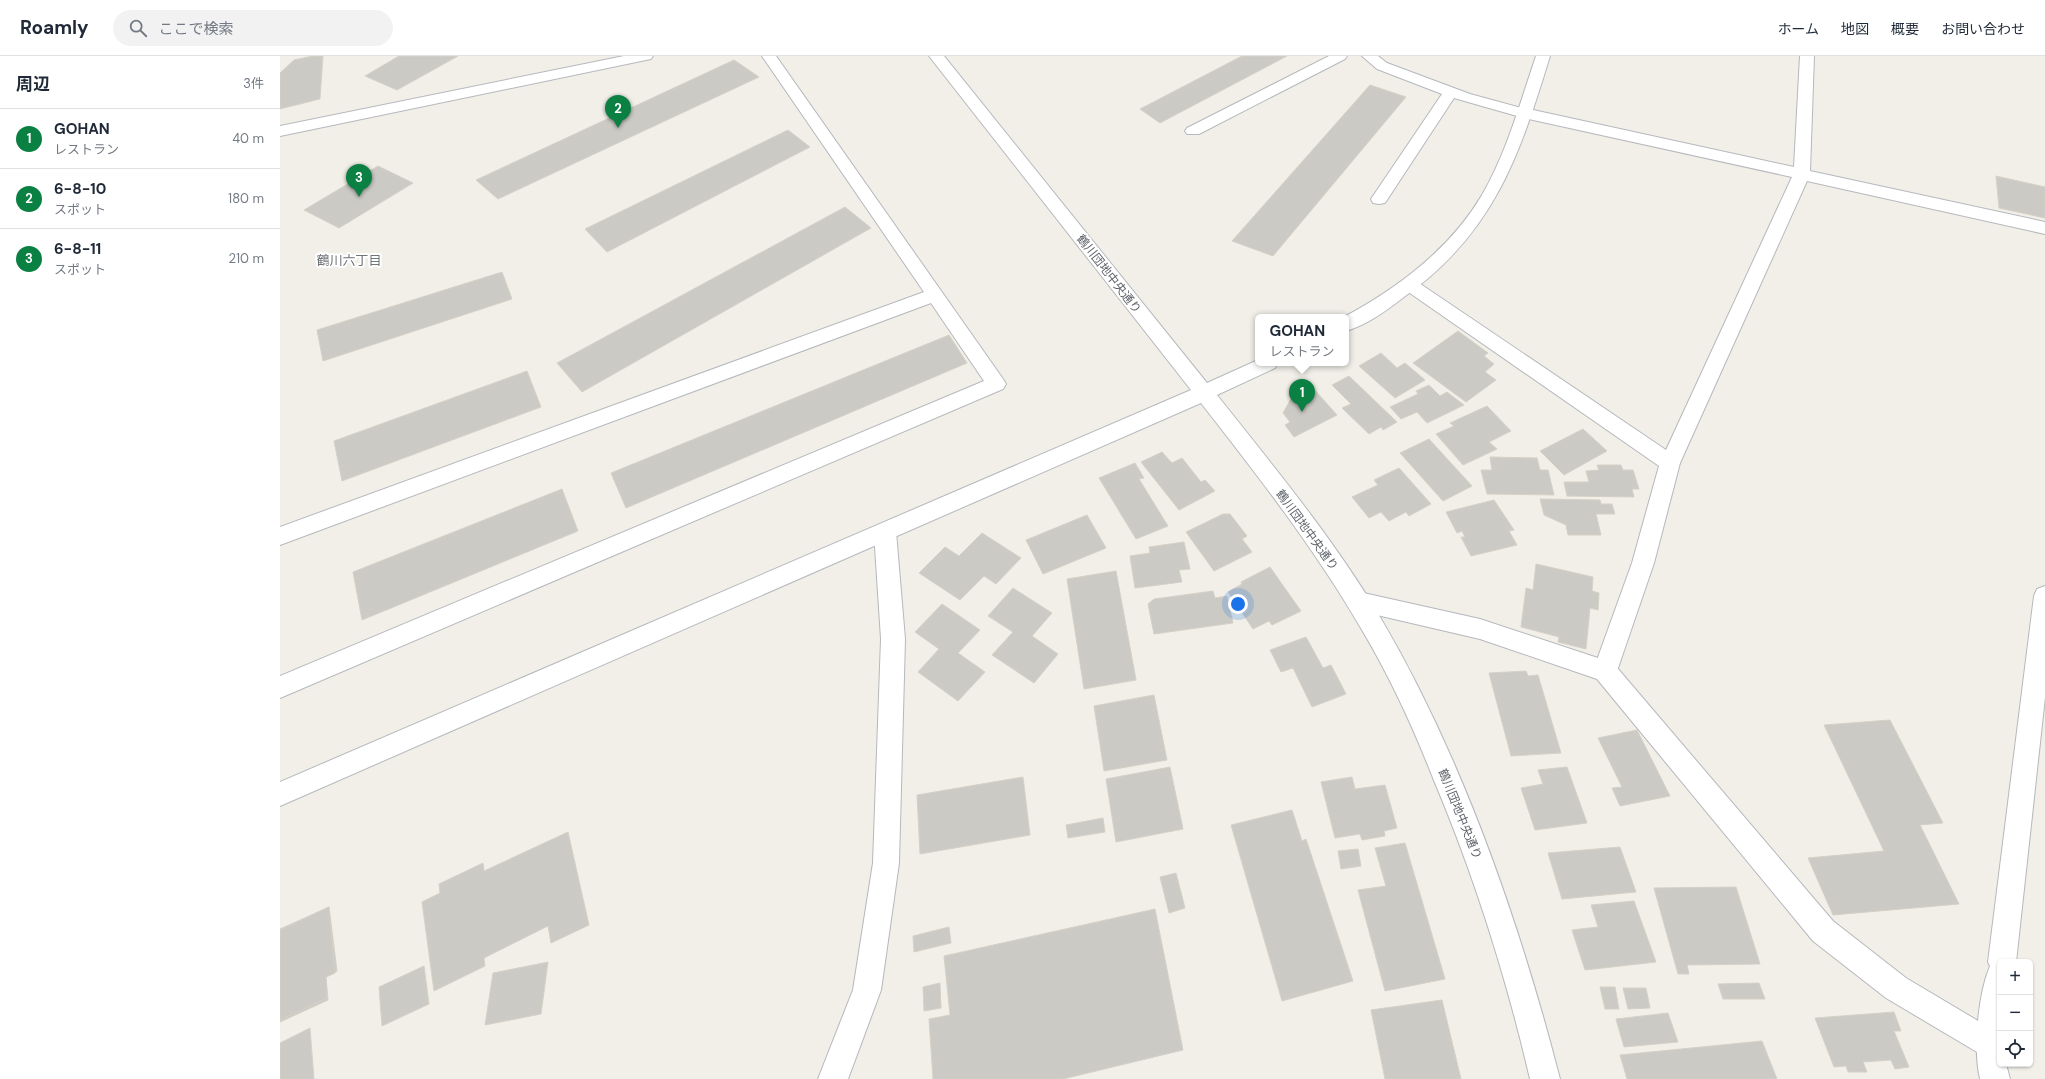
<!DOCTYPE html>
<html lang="ja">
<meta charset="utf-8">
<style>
body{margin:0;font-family:"DM Sans","Noto Sans JP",sans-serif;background:#f2f2f3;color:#1f2937}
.controls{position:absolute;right:12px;bottom:12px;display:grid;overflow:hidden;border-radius:6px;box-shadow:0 1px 3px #0004}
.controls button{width:36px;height:36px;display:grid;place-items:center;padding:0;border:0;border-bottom:1px solid #e0e1e3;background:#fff;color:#1f2937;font:20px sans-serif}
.you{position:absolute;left:958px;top:548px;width:14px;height:14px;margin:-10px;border:3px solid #fff;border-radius:50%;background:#1a73e8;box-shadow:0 0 0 6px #1a73e833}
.badge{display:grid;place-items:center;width:26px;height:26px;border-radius:50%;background:#0b8043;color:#fff;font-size:13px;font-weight:700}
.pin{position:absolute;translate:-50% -33px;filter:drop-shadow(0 1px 2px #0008)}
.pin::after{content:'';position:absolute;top:21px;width:14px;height:12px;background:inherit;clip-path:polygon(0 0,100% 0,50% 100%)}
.popup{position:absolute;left:975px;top:258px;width:94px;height:52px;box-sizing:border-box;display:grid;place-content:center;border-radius:6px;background:#fff;filter:drop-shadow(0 1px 3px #0005);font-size:13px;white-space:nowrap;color:#747a83}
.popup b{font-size:15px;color:#1f2937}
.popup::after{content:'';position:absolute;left:50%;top:100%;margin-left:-8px;border:8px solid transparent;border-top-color:#fff}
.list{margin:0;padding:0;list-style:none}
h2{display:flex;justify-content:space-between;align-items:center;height:52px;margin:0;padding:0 16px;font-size:17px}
h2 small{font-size:13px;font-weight:400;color:#747a83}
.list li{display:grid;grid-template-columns:26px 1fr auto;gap:12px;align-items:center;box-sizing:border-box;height:60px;padding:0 16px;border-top:1px solid #e0e1e3}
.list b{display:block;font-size:15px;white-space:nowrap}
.list p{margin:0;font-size:13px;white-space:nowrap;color:#747a83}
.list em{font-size:13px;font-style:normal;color:#747a83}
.icon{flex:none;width:22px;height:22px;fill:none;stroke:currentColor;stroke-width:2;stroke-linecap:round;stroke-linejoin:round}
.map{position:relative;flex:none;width:1765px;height:1023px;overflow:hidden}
header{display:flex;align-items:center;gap:24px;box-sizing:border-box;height:56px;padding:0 20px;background:#fff;border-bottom:1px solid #e0e1e3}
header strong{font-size:19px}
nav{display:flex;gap:22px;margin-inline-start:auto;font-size:14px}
.search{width:280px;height:36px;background:#f2f2f3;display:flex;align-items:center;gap:10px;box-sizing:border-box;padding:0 14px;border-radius:22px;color:#747a83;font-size:15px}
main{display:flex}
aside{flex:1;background:#fff}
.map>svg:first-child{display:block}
.building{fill:#cccac5;stroke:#d6d1c6}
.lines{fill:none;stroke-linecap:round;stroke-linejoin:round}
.service-casing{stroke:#b5b8bc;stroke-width:2}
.minor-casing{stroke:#b5b8bc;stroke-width:2}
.tertiary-casing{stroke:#b5b8bc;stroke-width:2}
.service{fill:#fff;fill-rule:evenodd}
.minor{fill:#fff;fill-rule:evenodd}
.tertiary{fill:#fff;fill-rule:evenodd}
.labels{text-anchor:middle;stroke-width:4;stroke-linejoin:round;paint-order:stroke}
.street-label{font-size:12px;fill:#5f6368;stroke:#fff}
.neighbourhood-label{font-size:13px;fill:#70757a;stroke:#fff}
</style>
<header>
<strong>Roamly</strong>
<div class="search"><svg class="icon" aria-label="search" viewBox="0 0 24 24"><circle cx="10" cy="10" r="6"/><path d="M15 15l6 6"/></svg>ここで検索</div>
<nav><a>ホーム</a><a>地図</a><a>概要</a><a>お問い合わせ</a></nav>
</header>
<main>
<aside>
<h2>周辺<small>3件</small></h2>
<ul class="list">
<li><span class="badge">1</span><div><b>GOHAN</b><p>レストラン</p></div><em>40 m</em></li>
<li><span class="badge">2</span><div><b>6-8-10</b><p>スポット</p></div><em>180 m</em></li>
<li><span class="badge">3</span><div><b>6-8-11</b><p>スポット</p></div><em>210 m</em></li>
</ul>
</aside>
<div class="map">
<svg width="1765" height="1023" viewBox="0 0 1765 1023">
<rect width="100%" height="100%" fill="#f1efe8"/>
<!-- building -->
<g class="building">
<polygon points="33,0 43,0 40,43 0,53 0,17 14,4"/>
<polygon points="119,0 178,0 117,34 85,20"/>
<polygon points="962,0 1007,0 880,67 860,53"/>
<polygon points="454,4 479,21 218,143 196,124"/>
<polygon points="1090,29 1126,41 993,200 952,185"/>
<polygon points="508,74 530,91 327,196 305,173"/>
<polygon points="98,110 133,127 59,172 24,154"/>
<polygon points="1716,120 1765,131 1765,162 1719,152"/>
<polygon points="565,151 591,172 302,336 277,307"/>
<polygon points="222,216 232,243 43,305 37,274"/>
<polygon points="1178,275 1208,297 1204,300 1214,308 1205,316 1216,324 1186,346 1133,307"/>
<polygon points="669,279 687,307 346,452 331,417"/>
<polygon points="1101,297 1117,312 1125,307 1145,324 1115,342 1079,310"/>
<polygon points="247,315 261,351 62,425 54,385"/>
<polygon points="1069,320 1117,366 1103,374 1101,371 1089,378 1062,352 1071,348 1052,329"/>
<polygon points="1149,329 1160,340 1167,336 1184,349 1147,367 1137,356 1121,363 1110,351 1138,338 1136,335"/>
<polygon points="1032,331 1057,359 1014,381 1005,369 1010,366 1003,357 1013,339"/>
<polygon points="1207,350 1231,375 1209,386 1217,393 1183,409 1156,378 1174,370 1170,367"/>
<polygon points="1303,373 1327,395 1284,419 1260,395"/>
<polygon points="1149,383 1192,430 1163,445 1120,397"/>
<polygon points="882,396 892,407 902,402 921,426 925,424 935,435 899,454 861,406"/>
<polygon points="1210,401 1257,402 1260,414 1268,414 1274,439 1207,438 1201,414 1212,414"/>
<polygon points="855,407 864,422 859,423 888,470 856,483 819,422"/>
<polygon points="1317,409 1341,409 1343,414 1353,414 1359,433 1352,433 1354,441 1287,440 1284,426 1309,426 1306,415 1319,414"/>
<polygon points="1119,412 1151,448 1129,460 1126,456 1109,465 1101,456 1089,462 1072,441 1098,429 1094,424"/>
<polygon points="282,433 298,475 82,564 73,516"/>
<polygon points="1260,443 1320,444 1321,448 1332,448 1335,458 1316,458 1321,479 1288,479 1286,469 1264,459"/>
<polygon points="1214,444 1234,474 1229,475 1237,489 1191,500 1181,481 1185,481 1182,475 1177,477 1166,456"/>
<polygon points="943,458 950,458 967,480 962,483 972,496 934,515 906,476"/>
<polygon points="807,459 826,492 763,518 746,484"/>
<polygon points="702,477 741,502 716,528 704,520 680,544 639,517 665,491 679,500"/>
<polygon points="904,486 910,513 899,514 902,526 855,532 850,500 870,497 869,491"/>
<polygon points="1256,508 1313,521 1312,535 1319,537 1318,554 1310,552 1306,593 1278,586 1279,581 1241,571 1246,532 1253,534"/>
<polygon points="990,511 1021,555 992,569 989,565 973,573 948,536 962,528 961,526"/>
<polygon points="836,515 856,624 804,633 787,523"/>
<polygon points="733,532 772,557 752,580 778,598 754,627 712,599 733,576 708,560"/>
<polygon points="933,535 935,542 947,540 953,567 874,578 868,548 874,543"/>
<polygon points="662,548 700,574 678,597 705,616 678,645 638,616 659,593 635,576"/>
<polygon points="1026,581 1043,612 1051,609 1066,638 1032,651 1013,612 1001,616 990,594"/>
<polygon points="1246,615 1248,620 1258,619 1281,697 1231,700 1209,617"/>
<polygon points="874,639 887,704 824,715 814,650"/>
<polygon points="1610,664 1663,767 1640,769 1679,848 1553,859 1528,802 1604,795 1544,669"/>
<polygon points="1357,674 1390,740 1340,750 1332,732 1342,731 1318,682"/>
<polygon points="890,711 903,773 836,786 826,723"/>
<polygon points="1287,711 1307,767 1255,774 1241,732 1263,728 1258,714"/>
<polygon points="743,721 750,779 640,798 637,739"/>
<polygon points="1072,721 1075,733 1105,729 1117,772 1104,775 1105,780 1082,784 1080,778 1055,782 1041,726"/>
<polygon points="1012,754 1022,785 1026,783 1073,925 1002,945 951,769"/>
<polygon points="823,762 825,776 788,782 786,769"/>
<polygon points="288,776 309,869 271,887 268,870 204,902 205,910 154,935 142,846 160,837 159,828 203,807 204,815"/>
<polygon points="1125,787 1165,923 1105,935 1078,834 1106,830 1095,792"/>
<polygon points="1340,791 1356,836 1282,843 1268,797"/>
<polygon points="1078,793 1081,810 1061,813 1058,795"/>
<polygon points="896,817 905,852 889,857 880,821"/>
<polygon points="1456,831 1480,908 1407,909 1409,918 1398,918 1374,832"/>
<polygon points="1354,845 1376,906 1305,914 1292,874 1318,871 1311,849"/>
<polygon points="49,851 57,915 46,921 48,944 0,966 0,873"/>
<polygon points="49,851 55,917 46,921 47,942 0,964 0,874"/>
<polygon points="875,853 903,994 783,1023 653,1023 649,963 670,959 664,900"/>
<polygon points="669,871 671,887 634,896 633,880"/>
<polygon points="268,906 261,958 205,969 213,917"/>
<polygon points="144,910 149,948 102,970 99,931"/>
<polygon points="660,927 661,952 644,955 643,931"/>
<polygon points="1479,927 1485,943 1443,943 1438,928"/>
<polygon points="1320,931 1335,931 1339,953 1325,953"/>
<polygon points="1343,932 1366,932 1370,952 1348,953"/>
<polygon points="1162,944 1181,1023 1105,1023 1091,954"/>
<polygon points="1614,956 1621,975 1614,975 1629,1011 1615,1013 1611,1004 1583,1006 1587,1016 1568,1016 1566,1010 1554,1011 1535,962"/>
<polygon points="1388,957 1398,986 1344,991 1336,963"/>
<polygon points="30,972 34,1023 0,1023 0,987"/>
<polygon points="1482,985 1497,1023 1347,1023 1340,999"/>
</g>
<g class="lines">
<defs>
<g id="service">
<polygon points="344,0 373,0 371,3 366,4 0,80 0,70"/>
<polygon points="482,0 496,0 723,323 726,328 723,333 0,642 0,620 704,325 651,247 0,489 0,471 644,236"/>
<polygon points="1049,0 1067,0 1065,3 919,78 907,78 905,75 907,72"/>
<polygon points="1082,0 1098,0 1107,7 1190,38 1249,54 1252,57 1249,60 1244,62 1174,42 1105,147 1099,148 1093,147 1091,143 1162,38 1097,13"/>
<polygon points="1079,536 1200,563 1333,607 1553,865 1626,922 1720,978 1720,1000 1712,1003 1702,999 1606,942 1533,885 1317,623 1200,583 1071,553 1068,546 1071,539"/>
</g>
<g id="minor">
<polygon points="1520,0 1534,0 1530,115 1765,166 1765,178 1527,125 1400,407 1374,507 1337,615 1333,623 1325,626 1317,623 1313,615 1352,507 1379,410 1124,233 1121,229 1124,225 1130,223 1136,225 1386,394 1512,121 1244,62 1239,60 1236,57 1239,54 1244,52 1514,111"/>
<polygon points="605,467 613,470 616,476 625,583 619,807 601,934 568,1023 538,1023 573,934 593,807 601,583 594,476 597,470"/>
<path d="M1765,530V641L1736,906H1720V1008H1726L1730,1023H1700C1693,993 1698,939 1710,910L1708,906L1754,540L1757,533Z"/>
</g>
<g id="tertiary">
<path d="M649,0H664L927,327L978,304V307H998L995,312L937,339C994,411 1053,482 1100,561C1182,700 1240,868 1280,1023H1250C1226,920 1194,819 1153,722C1133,671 1110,621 1082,574C1035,493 978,420 921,347L0,750V726L911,334Z"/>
<path d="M1256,0H1270C1239,101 1214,177 1124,241C1107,254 1087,269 1066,275V261H1064C1118,232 1170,193 1202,139C1227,96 1240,47 1256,0Z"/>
</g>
</defs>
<!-- service casing -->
<use href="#service" class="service-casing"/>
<!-- minor casing -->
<use href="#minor" class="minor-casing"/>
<!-- tertiary casing -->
<use href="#tertiary" class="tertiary-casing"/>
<!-- service -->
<use href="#service" class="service"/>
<!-- minor -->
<use href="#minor" class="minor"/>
<!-- tertiary -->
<use href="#tertiary" class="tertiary"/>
</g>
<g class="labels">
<!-- street labels -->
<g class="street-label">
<text transform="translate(829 218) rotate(52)" y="4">鶴川団地中央通り</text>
<text transform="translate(1027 474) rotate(54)" y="4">鶴川団地中央通り</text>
<text transform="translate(1180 758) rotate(68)" y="4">鶴川団地中央通り</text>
</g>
<!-- neighbourhood labels -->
<g class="neighbourhood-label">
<text x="69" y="209">鶴川六丁目</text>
</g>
</g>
</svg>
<div class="controls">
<button>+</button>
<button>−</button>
<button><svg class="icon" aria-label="locate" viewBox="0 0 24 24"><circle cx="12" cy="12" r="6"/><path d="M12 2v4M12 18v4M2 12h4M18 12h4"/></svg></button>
</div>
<div class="you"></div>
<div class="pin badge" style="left:1022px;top:356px">1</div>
<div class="popup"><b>GOHAN</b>レストラン</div>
<div class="pin badge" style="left:338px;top:72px">2</div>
<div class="pin badge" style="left:79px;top:141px">3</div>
</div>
</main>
